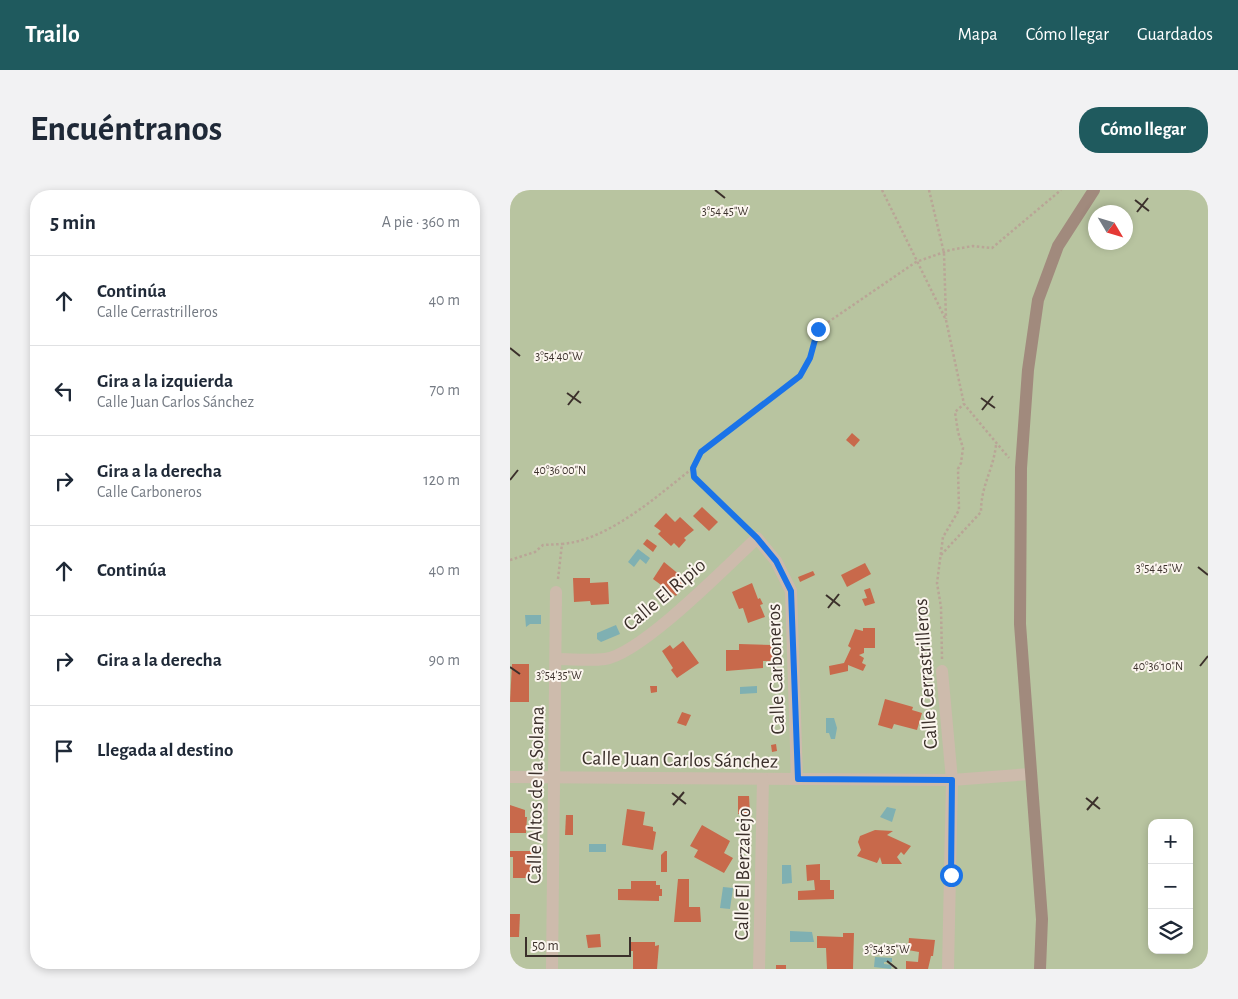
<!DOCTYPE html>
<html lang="es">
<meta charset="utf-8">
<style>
body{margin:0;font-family:"Alegreya Sans",sans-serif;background:#f2f2f3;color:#1f2937}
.controls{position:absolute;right:15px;bottom:15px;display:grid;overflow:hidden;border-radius:10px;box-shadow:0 2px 8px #0003}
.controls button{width:45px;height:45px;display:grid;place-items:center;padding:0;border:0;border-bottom:1px solid #e0e1e3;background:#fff;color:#1f2937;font:25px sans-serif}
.compass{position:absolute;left:578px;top:15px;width:45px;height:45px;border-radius:50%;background:#fff;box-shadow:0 2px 8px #0003;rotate:128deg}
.scale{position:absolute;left:15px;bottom:12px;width:106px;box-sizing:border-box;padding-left:5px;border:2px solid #3b302b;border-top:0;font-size:14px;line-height:18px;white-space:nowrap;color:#3b302b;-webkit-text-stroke:4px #fbf5ee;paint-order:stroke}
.stop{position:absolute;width:15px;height:15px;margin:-11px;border:4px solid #1a73e8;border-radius:50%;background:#fff}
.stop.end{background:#1a73e8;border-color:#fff;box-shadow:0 1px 5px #0008}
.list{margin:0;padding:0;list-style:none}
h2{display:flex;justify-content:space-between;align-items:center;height:65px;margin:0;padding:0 20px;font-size:21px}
h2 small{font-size:16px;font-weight:400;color:#747a83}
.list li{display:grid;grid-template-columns:32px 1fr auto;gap:15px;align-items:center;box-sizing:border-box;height:90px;padding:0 20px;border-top:1px solid #e0e1e3}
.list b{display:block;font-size:19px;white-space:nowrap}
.list p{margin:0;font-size:16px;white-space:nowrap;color:#747a83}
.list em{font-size:16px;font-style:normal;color:#747a83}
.icon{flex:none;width:28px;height:28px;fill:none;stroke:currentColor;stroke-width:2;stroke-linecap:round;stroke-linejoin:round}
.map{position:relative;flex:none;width:698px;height:779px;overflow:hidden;border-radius:20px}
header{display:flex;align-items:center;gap:30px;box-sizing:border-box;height:70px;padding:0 25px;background:#1f5a5e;color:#fff}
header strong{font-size:24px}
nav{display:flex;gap:28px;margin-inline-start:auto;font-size:18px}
.intro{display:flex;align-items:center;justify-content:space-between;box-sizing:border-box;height:120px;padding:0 30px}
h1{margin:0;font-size:35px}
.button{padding:12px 22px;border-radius:20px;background:#1f5a5e;color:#fff;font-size:18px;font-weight:700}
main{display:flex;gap:30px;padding:0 30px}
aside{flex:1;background:#fff;border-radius:20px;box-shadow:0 2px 8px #0003}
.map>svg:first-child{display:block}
.green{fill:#b8c4a0;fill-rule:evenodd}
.water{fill:#7fb0b2}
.building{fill:#c8694b}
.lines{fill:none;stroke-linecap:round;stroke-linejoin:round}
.path{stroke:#b9a596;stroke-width:2.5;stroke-dasharray:2.5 2.5;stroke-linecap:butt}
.minor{stroke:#cdbbac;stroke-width:12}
.secondary{stroke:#a18a7d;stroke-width:12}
.route{stroke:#1a73e8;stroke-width:6}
.ticks{fill:none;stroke:#3b302b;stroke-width:2}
.labels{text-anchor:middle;stroke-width:4;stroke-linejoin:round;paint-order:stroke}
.street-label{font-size:20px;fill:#3b302b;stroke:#fbf5ee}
.ticks-label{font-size:12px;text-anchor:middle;fill:#3b302b;stroke:#fbf5ee;stroke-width:4;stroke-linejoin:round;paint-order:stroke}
</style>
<header>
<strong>Trailo</strong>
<nav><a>Mapa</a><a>Cómo llegar</a><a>Guardados</a></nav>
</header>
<div class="intro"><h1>Encuéntranos</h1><a class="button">Cómo llegar</a></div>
<main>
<aside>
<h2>5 min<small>A pie · 360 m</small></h2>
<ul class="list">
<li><svg class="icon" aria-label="ahead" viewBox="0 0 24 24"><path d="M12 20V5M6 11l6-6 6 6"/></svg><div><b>Continúa</b><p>Calle Cerrastrilleros</p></div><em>40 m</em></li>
<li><svg class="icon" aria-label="left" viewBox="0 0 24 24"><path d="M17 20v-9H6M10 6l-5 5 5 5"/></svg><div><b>Gira a la izquierda</b><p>Calle Juan Carlos Sánchez</p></div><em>70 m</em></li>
<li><svg class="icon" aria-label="right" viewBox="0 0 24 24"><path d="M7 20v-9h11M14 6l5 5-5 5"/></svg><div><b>Gira a la derecha</b><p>Calle Carboneros</p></div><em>120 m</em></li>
<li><svg class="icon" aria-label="ahead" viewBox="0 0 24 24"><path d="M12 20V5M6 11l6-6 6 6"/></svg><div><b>Continúa</b></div><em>40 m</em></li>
<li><svg class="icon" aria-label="right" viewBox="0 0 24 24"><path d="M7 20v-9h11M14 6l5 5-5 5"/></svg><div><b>Gira a la derecha</b></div><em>90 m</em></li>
<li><svg class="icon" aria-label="arrive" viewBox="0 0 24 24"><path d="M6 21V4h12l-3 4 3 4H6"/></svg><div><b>Llegada al destino</b></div></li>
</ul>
</aside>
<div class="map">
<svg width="698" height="779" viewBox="0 0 698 779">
<rect width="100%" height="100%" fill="#f4ebe1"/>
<!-- green -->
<path class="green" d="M0,0H698V779H0ZM586,22H616V52H586ZM642,633H679V760H642Z"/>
<!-- water -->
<g class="water">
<polygon points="128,359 140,368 136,374 130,369 124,377 118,372"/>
<polygon points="15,425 31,425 31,434 20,434 16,437"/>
<polygon points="106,435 110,444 91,452 87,449 87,443"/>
<polygon points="247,496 247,503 230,504 230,497"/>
<polygon points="316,528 324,528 327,538 325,549 321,549 319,543 316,543"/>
<polygon points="377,617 386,619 382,632 370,627"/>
<rect x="79" y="654" width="17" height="8"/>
<polygon points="272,675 281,675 282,693 272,694"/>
<polygon points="213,697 223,698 220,719 210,718"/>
<polygon points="280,741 302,742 304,752 280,752"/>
<polygon points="365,767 382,768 382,772 374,772 374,774 382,775 381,779 364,777"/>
</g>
<!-- building -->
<g class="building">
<polygon points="342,243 350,250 344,257 336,250"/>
<polygon points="192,317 208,332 199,341 183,326"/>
<polygon points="156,323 165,332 170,327 184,340 174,348 176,350 169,358 164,353 161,356 148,344 151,341 144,336"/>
<polygon points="137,349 147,356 143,362 133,354"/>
<polygon points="154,372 176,390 166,406 143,389"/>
<polygon points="355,373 361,384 337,397 331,385"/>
<polygon points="303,381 305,385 290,392 288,387"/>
<polygon points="63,388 80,388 80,393 98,392 99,414 81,415 80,411 64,412"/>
<polygon points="242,393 248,409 250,408 253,414 250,415 255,427 238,433 233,418 229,419 222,402"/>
<polygon points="360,398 365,413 355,416 352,409 357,408 354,400"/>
<polygon points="353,438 365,438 365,458 354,458 354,463 349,465 354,468 352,473 356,475 353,481 338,475 338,481 320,485 319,476 334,473 341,458 338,456 345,439 353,441"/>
<polygon points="173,451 189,473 167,488 161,480 163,478 152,461 160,455 163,459"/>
<polygon points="229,454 263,455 263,471 253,471 253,478 216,481 216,460 229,460"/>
<polygon points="2,474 19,474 19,512 0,512"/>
<polygon points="140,496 147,496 147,502 141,503"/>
<polygon points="375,509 403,517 402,520 412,523 407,540 384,534 382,539 368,535"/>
<polygon points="172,522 181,525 176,536 167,533"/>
<polygon points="266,554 267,561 262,562 261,555"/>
<polygon points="228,606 239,606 240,624 228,624"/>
<polygon points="0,615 15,620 15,627 17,627 16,643 0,643"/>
<polygon points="117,619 135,622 133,635 143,637 143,641 146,642 143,660 112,655"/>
<polygon points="56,625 63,625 63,645 55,645"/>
<polygon points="192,635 220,651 214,663 223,668 214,683 184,667 188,660 180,656"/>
<polygon points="365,640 383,641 377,645 401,656 394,665 391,662 387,667 392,674 372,674 370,667 367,673 347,666 351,660 348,652 350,646"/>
<polygon points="0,661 27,661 27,674 21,674 21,688 3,688 3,667 0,667"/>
<polygon points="155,661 157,661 157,682 151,682 151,665"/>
<polygon points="310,674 310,690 320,690 320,700 324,700 324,709 288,710 288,701 305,700 304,690 297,691 296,675"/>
<polygon points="168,689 179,689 179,717 190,717 191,732 164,732"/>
<polygon points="121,691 146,691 146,695 150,695 150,699 152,699 152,706 149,706 149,711 108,710 108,699 121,699"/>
<polygon points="0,724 10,724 9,747 0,747"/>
<polygon points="333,743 344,743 343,779 317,779 316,758 307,758 307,746 333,747"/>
<polygon points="90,744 91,757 78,758 76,745"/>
<polygon points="399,748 425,750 423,766 421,766 418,779 396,779 396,771 408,772 409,762 398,760"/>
<polygon points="120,752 145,752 145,756 149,755 147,779 123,779 123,761 120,761"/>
<rect x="266" y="775" width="10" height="4"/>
</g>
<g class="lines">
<!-- path -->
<g class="path">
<polyline points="372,0 436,130 454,214 499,268"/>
<polyline points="419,0 434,63 436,129"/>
<polyline points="238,340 184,287 183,278 191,262 290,186 300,168 308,139 406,72 440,60 463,56 482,58 551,0"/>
<path d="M431,365L471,322C471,295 483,281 486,255"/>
<polyline points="0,370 25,362 33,355 52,354"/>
<path d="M48,389L52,354C99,350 147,306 183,278"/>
<polyline points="432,469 431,417 427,393 433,347 449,320 448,279 451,273 453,258 448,242 445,222 454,214"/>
</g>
<!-- minor -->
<g class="minor">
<path d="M46,469C62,469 80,471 95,469C131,464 217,376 247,348L266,371L281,401L287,589"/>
<polyline points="432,481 442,590 438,779"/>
<polyline points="0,587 442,590 520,584"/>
<polyline points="42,779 46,402"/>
<polyline points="249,779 253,589"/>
</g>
<!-- secondary -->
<polyline class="secondary" points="530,779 532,729 510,434 511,278 518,180 528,110 548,56 584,0"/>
</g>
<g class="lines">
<!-- route -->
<polyline class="route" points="308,139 300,168 290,186 191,262 183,278 184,287 247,348 266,371 281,401 288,589 442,590 441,685"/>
</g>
<!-- ticks -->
<path class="ticks" d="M205,0L215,8M625,10L639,21M627,22L638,8M0,158L10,166M57,203L71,213M471,208L485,218M58,215L69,201M472,220L483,206M0,290L8,280M688,377L698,385M316,405L330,416M318,418L329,404M690,476L698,466M0,477L10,484M162,603L176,614M576,608L590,619M163,615L174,602M577,620L588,607M377,771L387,779"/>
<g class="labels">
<!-- street labels -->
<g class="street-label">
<text transform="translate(154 404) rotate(-40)" y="7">Calle El Ripio</text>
<text transform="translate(265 479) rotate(-92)" y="7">Calle Carboneros</text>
<text transform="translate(415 484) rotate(-94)" y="7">Calle Cerrastrilleros</text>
<text transform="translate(170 569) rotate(1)" y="7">Calle Juan Carlos Sánchez</text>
<text transform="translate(25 605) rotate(-89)" y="7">Calle Altos de la Solana</text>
<text transform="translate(232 684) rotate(-89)" y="7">Calle El Berzalejo</text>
</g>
</g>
<g class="ticks-label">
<text x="215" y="25">3°54'45"W</text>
<text x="49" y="170">3°54'40"W</text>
<text x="50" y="284">40°36'00"N</text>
<text x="649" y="382">3°54'45"W</text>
<text x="648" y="480">40°36'10"N</text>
<text x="49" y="489">3°54'35"W</text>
<text x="377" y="763">3°54'35"W</text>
</g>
</svg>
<div class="controls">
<button>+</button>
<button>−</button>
<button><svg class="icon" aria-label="layers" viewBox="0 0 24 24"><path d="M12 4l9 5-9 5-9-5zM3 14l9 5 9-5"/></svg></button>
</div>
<svg class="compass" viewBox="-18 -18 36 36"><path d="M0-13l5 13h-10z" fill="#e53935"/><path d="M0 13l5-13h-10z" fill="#747a83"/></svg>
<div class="scale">50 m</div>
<div class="stop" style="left:441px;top:685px"></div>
<div class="stop end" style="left:308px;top:139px"></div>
</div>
</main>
